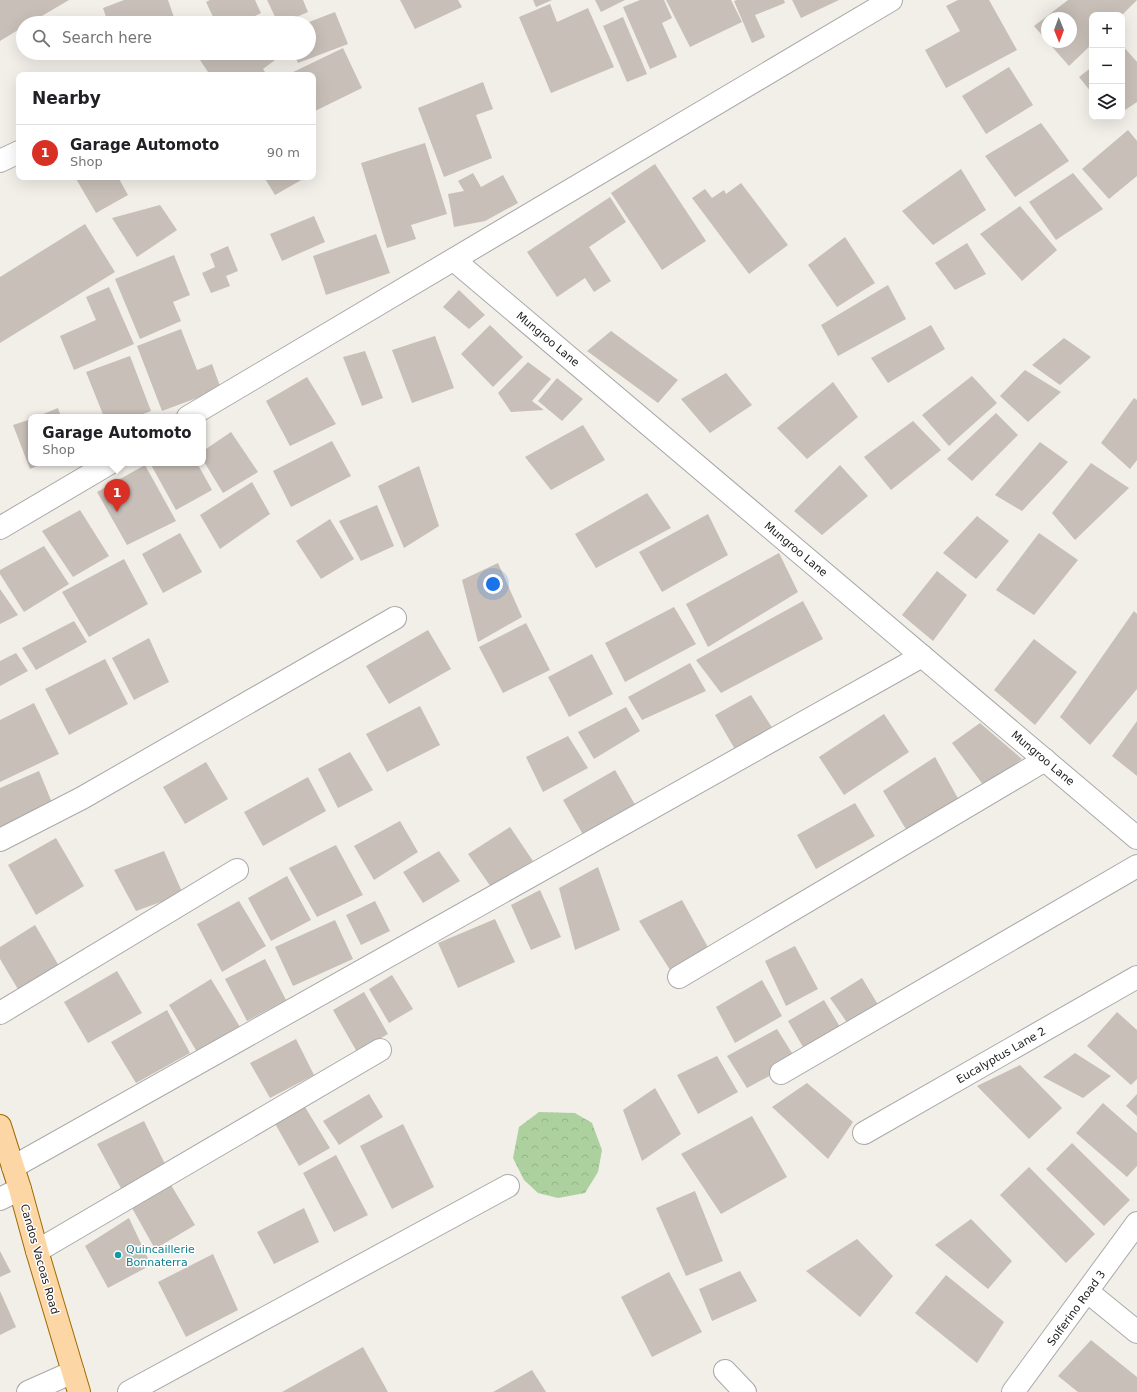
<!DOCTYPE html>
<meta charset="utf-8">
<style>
body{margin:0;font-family:"DejaVu Sans",sans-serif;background:#f6f6f6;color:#202124}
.controls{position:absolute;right:12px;top:12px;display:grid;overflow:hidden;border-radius:8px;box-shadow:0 4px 16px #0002}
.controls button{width:36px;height:36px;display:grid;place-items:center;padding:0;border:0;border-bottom:1px solid #e0e0e0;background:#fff;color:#202124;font:20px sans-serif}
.compass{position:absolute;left:1041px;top:12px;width:36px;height:36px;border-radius:50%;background:#fff;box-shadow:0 4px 16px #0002;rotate:179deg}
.you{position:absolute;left:493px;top:584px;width:14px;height:14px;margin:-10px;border:3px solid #fff;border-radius:50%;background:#1a73e8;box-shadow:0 0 0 6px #1a73e833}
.badge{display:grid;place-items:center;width:26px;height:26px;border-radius:50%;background:#d93025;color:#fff;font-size:13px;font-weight:700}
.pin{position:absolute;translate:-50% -33px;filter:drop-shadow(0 1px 2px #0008)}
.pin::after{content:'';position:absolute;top:21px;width:14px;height:12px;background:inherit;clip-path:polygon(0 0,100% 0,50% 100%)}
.popup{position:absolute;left:28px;top:414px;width:178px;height:52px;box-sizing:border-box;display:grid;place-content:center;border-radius:8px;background:#fff;filter:drop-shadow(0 1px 3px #0005);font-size:13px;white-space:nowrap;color:#757577}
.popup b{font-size:15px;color:#202124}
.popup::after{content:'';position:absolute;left:50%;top:100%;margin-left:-8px;border:8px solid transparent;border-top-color:#fff}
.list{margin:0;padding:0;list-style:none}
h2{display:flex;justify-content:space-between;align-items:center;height:52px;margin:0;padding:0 16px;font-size:17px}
h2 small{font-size:13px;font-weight:400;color:#757577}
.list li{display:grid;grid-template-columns:26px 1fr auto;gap:12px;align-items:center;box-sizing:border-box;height:56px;padding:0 16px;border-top:1px solid #e0e0e0}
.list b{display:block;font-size:15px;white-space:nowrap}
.list p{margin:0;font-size:13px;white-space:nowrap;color:#757577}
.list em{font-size:13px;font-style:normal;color:#757577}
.icon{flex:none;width:22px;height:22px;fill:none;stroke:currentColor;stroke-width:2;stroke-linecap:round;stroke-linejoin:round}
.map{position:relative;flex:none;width:1137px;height:1392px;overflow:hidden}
.search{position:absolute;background:#fff;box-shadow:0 4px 16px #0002;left:16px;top:16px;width:300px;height:44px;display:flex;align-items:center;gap:10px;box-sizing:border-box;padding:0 14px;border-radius:22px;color:#757577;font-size:15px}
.panel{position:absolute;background:#fff;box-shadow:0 4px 16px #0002;left:16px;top:72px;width:300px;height:108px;border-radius:8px}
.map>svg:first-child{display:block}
.forest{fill:url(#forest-crowns)}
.building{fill:#c7bfb8}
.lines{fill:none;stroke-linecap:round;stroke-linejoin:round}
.minor-casing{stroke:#a9a9a9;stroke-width:24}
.major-casing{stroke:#a06b00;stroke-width:24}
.minor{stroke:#fff;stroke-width:22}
.major{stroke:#fcd6a4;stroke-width:22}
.culture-dot{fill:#0f9aa8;stroke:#fff;stroke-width:1.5}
.labels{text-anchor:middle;stroke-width:3;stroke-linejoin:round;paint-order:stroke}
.street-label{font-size:11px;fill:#222;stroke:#fff}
.culture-label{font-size:11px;fill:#0d838f;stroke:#fff;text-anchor:start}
</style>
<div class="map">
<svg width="1137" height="1392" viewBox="0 0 1137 1392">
<defs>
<pattern id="forest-crowns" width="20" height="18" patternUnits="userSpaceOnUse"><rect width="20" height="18" fill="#add19e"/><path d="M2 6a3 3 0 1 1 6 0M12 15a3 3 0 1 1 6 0" fill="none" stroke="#95b388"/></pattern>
</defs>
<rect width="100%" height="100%" fill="#f2efe9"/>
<!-- forest -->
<polygon class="forest" points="539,1112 575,1113 592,1123 602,1150 598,1172 585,1193 558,1198 538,1193 524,1180 513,1158 519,1127"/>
<!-- building -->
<g class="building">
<polygon points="0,0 69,0 30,23 23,23 23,27 0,41"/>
<polygon points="124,0 168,0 176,23 108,23 103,8"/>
<polygon points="210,0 255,0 261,13 241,23 216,23 206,2"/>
<polygon points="267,0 303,0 308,12 283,23 278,23"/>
<polygon points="400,0 458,0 462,7 415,29"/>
<polygon points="533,0 552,0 536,7"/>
<polygon points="595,0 625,0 601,12"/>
<polygon points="640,0 664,0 672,18 662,23 677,57 650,69 623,7"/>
<polygon points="666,0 731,0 742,22 690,47"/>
<polygon points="737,0 784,0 785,3 755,15 765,37 752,43 734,1"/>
<polygon points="792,0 839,0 801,18"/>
<polygon points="958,0 989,0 1017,50 946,88 925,50 960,31 946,6"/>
<polygon points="1068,0 1137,0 1122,15 1092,15 1092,44 1069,66 1048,42 1071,42 1071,18 1047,18 1047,41 1034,26"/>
<polygon points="550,4 557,22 588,8 614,67 551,93 519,17"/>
<polygon points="335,12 348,44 298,63 294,54 284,58 282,53 309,53 309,22"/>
<polygon points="623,17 647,74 627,82 603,26"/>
<polygon points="1122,45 1137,62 1137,102 1122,112"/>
<polygon points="343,48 362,88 313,112 313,75 287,75"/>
<polygon points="211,53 271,53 275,60 263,69 267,75 210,75 200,60"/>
<polygon points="1009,67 1033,105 986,134 962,96"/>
<polygon points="1092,67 1092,93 1079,77"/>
<polygon points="483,82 493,109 476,115 492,158 444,177 418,108"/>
<polygon points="1041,123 1069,161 1015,197 985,156"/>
<polygon points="1128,130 1137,141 1137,176 1109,199 1082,169"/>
<polygon points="425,143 447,214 411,225 416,239 387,248 361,163"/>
<polygon points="655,164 706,241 662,270 611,193"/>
<polygon points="961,169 986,210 933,245 902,211"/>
<polygon points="473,173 481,187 503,175 518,203 485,221 454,227 448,194 464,191 458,181"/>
<polygon points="1073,173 1103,209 1056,240 1029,202"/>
<polygon points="75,177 118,177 128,195 96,213"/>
<polygon points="264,177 302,177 303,179 275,195"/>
<polygon points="741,183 788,245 749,274 692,198 705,189 712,198 724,190 726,194"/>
<polygon points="610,197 626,222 589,247 611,281 594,292 585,278 557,297 527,252"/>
<polygon points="160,205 177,230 137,257 112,218"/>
<polygon points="1020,206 1057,250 1022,281 980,234"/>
<polygon points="314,216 325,242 282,261 270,234"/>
<polygon points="85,224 115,272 0,343 0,277"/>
<polygon points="376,234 390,273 326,295 313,256"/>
<polygon points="845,237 875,283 837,307 808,265"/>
<polygon points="967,243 986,274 955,290 935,263"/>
<polygon points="228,246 238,271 226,276 230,286 211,293 202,273 215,267 210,254"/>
<polygon points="174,255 190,295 173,302 181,321 140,339 115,279"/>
<polygon points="888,285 906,319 838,356 821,325"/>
<polygon points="109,287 134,344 74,370 60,336 96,320 86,297"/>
<polygon points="459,290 485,315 469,329 443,307"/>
<polygon points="490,325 523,357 493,387 461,354"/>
<polygon points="931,325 945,349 888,383 871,358"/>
<polygon points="181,329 197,370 212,364 221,389 162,411 137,346"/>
<polygon points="611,331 678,380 658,403 587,351"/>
<polygon points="435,336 454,388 412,403 392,350"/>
<polygon points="1064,338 1091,357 1060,385 1032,365"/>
<polygon points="365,351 383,398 362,406 343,357"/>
<polygon points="130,356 151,411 135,417 104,417 86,372"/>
<polygon points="528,362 551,379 532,401 544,410 511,412 498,393"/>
<polygon points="1025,370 1061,392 1028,422 1000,396"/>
<polygon points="726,373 752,405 710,433 681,399"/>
<polygon points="972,376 997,403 949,446 922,415"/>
<polygon points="307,377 336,424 290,446 266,401"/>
<polygon points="557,378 583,399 562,421 538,401"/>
<polygon points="833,382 858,417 807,459 777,428"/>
<polygon points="1134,398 1137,400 1137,460 1130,469 1101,443"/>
<polygon points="58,408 61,417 36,417"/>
<polygon points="996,413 1018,435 972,481 947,459"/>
<polygon points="31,419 31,463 45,463 30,469 13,425"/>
<polygon points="913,421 941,450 891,490 864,457"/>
<polygon points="583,425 605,460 551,490 525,457"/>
<polygon points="231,432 258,472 223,493 203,460 203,451"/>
<polygon points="332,441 351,476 291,507 273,471"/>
<polygon points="1040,442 1068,462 1022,511 995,495"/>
<polygon points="150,463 197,463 212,490 176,510"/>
<polygon points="1091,463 1129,488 1075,540 1052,513"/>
<polygon points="145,465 176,521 127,545 97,492"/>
<polygon points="840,465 868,496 822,535 794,511"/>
<polygon points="419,466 439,526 404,548 378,486"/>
<polygon points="252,482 270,514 220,549 200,515"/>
<polygon points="647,493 671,528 596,568 575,534"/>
<polygon points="377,505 394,546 361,561 339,521"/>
<polygon points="80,510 109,556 73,577 42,531"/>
<polygon points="708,514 728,555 662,592 639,552"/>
<polygon points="977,516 1009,541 976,579 943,553"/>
<polygon points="330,519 354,559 321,579 296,541"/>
<polygon points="180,533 202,572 163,593 142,554"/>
<polygon points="1039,533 1078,560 1034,615 996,590"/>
<polygon points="44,546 69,584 24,612 0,574 0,570"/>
<polygon points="779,553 798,592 708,647 686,604"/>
<polygon points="124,559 148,604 89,637 62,592"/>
<polygon points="498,563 522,617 478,642 462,580"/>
<polygon points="937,571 967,595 933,641 902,615"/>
<polygon points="0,589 18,615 0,624"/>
<polygon points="803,601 823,639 721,693 696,660"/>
<polygon points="674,607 696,644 625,682 605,643"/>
<polygon points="1134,611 1137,614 1137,689 1090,745 1060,717"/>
<polygon points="74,621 87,642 36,670 22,648"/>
<polygon points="526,623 550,670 503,693 479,647"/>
<polygon points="428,630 451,669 389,704 366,666"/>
<polygon points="149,638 169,682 134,700 112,658"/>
<polygon points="1034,639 1077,672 1035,725 994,690"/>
<polygon points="16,653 28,671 0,686 0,661"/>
<polygon points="592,654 613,694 569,717 548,677"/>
<polygon points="105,659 128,704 69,735 45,689"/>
<polygon points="690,663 706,691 642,720 628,697"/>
<polygon points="751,695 773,729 736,751 715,715"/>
<polygon points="34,703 59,754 0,782 0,720"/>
<polygon points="420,706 440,745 387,772 366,734"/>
<polygon points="626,707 640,731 594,759 578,732"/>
<polygon points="884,714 909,752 844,795 819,757"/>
<polygon points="1137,721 1137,776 1112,756"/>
<polygon points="980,723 1022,759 984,786 952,743"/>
<polygon points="568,736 588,768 543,792 526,757"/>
<polygon points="350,752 373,790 338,808 318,769"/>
<polygon points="935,757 960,802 907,831 883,791"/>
<polygon points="206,762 228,799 185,824 163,787"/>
<polygon points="615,770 637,808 585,838 563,800"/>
<polygon points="39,771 55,810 0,832 0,788"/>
<polygon points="308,777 326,811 263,846 244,812"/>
<polygon points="855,803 875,836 816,869 797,835"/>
<polygon points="400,821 418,852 374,880 354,846"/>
<polygon points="510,827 533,861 491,887 468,854"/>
<polygon points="56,838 84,886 36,915 8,865"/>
<polygon points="336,845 363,895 317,917 289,868"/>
<polygon points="164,851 183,894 136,911 114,870"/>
<polygon points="439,851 460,881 423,903 403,872"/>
<polygon points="598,867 620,930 575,950 559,888"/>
<polygon points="287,876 311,920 271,941 248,898"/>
<polygon points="540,890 561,937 531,950 511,905"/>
<polygon points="682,900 710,951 672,973 639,921"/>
<polygon points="239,901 266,946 222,972 197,924"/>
<polygon points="375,901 390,931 361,945 346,915"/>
<polygon points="495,919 515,962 458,988 438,943"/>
<polygon points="335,920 353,959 293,986 275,947"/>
<polygon points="35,925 59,966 19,991 0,959 0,947"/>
<polygon points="795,946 818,989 786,1006 765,961"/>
<polygon points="265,959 286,1000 247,1021 225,979"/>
<polygon points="117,971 142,1013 88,1043 64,1002"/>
<polygon points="392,975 413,1009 389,1023 369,989"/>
<polygon points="862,978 883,1013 853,1031 830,998"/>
<polygon points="211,979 240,1027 197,1052 169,1005"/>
<polygon points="762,980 782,1016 735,1043 716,1007"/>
<polygon points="364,992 388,1034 357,1052 333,1010"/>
<polygon points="824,1000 840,1027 803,1047 788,1021"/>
<polygon points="167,1010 190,1053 136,1083 111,1042"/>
<polygon points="1117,1012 1137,1030 1137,1079 1131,1085 1087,1046"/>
<polygon points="777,1029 797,1061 747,1088 727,1056"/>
<polygon points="296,1039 314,1075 270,1098 250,1063"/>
<polygon points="1075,1053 1111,1076 1083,1098 1043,1077"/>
<polygon points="717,1056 738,1092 698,1114 677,1075"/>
<polygon points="1020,1065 1062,1108 1029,1139 977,1086"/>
<polygon points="807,1083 853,1122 828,1159 772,1107"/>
<polygon points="655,1088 681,1134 642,1161 623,1110"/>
<polygon points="369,1094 383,1117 339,1145 323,1121"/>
<polygon points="1137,1094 1137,1116 1126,1106"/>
<polygon points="302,1102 330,1148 299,1166 273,1120"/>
<polygon points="1103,1103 1137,1133 1137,1166 1127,1177 1076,1133"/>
<polygon points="752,1116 787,1177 721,1214 681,1154"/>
<polygon points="144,1121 167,1168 123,1192 97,1144"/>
<polygon points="403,1124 434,1187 392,1209 360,1146"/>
<polygon points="1072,1143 1130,1200 1104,1226 1046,1169"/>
<polygon points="336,1155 368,1215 334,1232 303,1173"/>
<polygon points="1029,1167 1095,1234 1066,1263 1000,1195"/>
<polygon points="171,1185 195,1225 155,1249 132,1208"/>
<polygon points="695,1191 723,1261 686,1276 656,1208"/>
<polygon points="304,1208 319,1242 274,1264 257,1232"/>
<polygon points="129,1218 151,1265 108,1288 85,1246"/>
<polygon points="971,1219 1012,1261 988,1289 935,1245"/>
<polygon points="857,1239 893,1276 860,1317 806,1271"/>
<polygon points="0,1251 11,1272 0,1277"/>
<polygon points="213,1254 238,1310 186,1337 158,1282"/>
<polygon points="740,1271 757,1301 712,1321 699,1289"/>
<polygon points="669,1272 702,1332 652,1357 621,1297"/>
<polygon points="946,1275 1004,1322 977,1363 915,1313"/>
<polygon points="0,1291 16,1327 0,1335"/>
<polygon points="1091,1340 1137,1377 1137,1392 1078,1392 1058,1376"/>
<polygon points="363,1347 388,1392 282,1392"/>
<polygon points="532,1370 546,1392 493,1392"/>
</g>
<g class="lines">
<defs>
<g id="minor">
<polyline points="0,161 19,152"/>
<polyline points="454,260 1137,838"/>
<polyline points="188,417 891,0"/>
<polyline points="0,528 110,463"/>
<polyline points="0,840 82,798 395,618"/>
<polyline points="679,977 1045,760"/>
<polyline points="0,1013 237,870"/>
<polyline points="781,1073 1137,866"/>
<polyline points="864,1133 1137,977"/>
<polyline points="13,1167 922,656"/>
<polyline points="0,1199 20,1189"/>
<polyline points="37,1251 380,1050"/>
<polyline points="1088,1292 1137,1332"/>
<polyline points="725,1371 745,1392"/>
<polyline points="28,1392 73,1372"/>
<polyline points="129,1392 508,1186"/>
<polyline points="1013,1392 1137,1223"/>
</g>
<polyline id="major" points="0,1126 20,1189 37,1251 79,1392"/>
</defs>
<!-- minor casing -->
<use href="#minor" class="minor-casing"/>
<!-- major casing -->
<use href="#major" class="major-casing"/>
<!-- minor -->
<use href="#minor" class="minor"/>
<!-- major -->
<use href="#major" class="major"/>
</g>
<!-- markers -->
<circle class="culture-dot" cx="118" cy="1255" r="4"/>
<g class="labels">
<!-- street labels -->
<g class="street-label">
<text transform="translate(548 339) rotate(40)" y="4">Mungroo Lane</text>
<text transform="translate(796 549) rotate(40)" y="4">Mungroo Lane</text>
<text transform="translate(1043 758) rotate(40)" y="4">Mungroo Lane</text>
<text transform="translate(1001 1055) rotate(-30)" y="4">Eucalyptus Lane 2</text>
<text transform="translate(40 1259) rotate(74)" y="4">Candos Vacoas Road</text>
<text transform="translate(1076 1308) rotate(-54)" y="4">Solferino Road 3</text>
</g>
<!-- culture labels -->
<g class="culture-label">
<text x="126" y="1253">Quincaillerie<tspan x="126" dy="13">Bonnaterra</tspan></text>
</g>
</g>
</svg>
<div class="controls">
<button>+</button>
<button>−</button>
<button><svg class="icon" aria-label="layers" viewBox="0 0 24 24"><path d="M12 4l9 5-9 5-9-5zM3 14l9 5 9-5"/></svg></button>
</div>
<svg class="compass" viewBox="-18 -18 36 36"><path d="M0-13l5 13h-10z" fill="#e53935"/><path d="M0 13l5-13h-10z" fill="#757577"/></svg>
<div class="you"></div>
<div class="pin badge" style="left:117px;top:512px">1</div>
<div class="popup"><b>Garage Automoto</b>Shop</div>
<div class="search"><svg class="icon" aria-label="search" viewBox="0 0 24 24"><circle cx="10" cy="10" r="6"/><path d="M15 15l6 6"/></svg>Search here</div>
<section class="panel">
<h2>Nearby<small></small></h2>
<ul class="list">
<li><span class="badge">1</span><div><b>Garage Automoto</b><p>Shop</p></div><em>90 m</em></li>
</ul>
</section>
</div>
